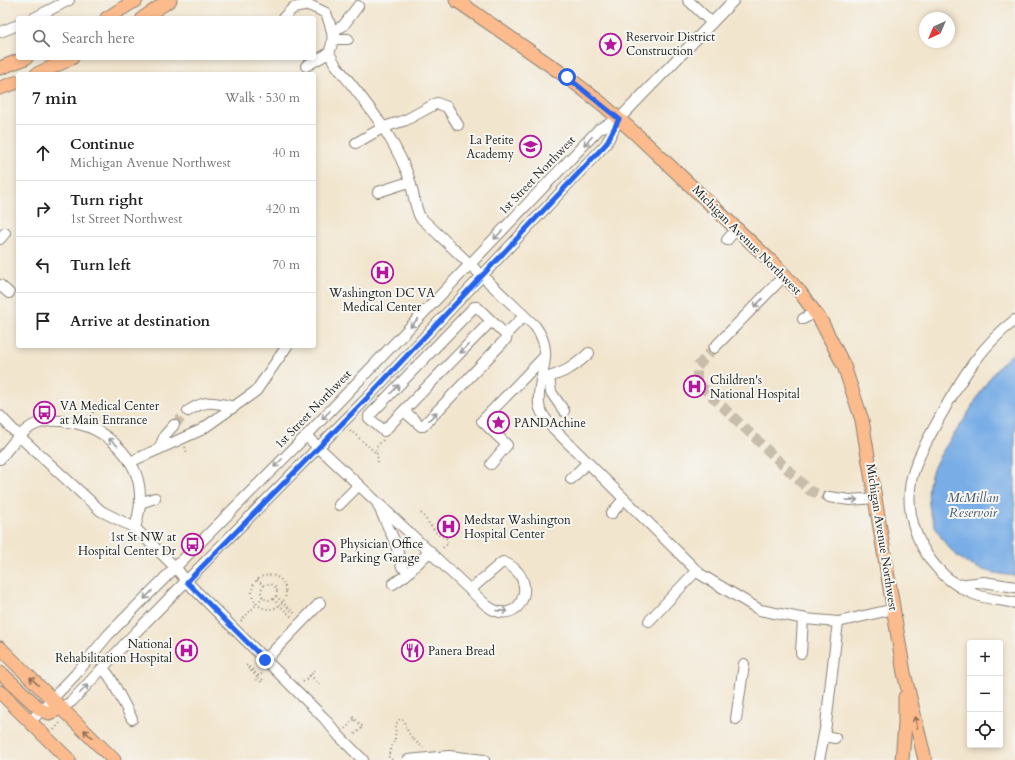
<!DOCTYPE html>
<meta charset="utf-8">
<style>
body{margin:0;font-family:Cardo,serif;background:#f2f2f2;color:#222}
.controls{position:absolute;right:12px;bottom:12px;display:grid;overflow:hidden;border-radius:4px;box-shadow:0 2px 6px #0003}
.controls button{width:36px;height:36px;display:grid;place-items:center;padding:0;border:0;border-bottom:1px solid #e0e0e0;background:#fff;color:#222;font:20px sans-serif}
.compass{position:absolute;left:919px;top:12px;width:36px;height:36px;border-radius:50%;background:#fff;box-shadow:0 2px 6px #0003;rotate:224deg}
.stop{position:absolute;width:12px;height:12px;margin:-9px;border:3px solid #2563eb;border-radius:50%;background:#fff}
.stop.end{background:#2563eb;border-color:#fff;box-shadow:0 1px 4px #0008}
.list{margin:0;padding:0;list-style:none}
h2{display:flex;justify-content:space-between;align-items:center;height:52px;margin:0;padding:0 16px;font-size:17px}
h2 small{font-size:13px;font-weight:400;color:#767676}
.list li{display:grid;grid-template-columns:26px 1fr auto;gap:12px;align-items:center;box-sizing:border-box;height:56px;padding:0 16px;border-top:1px solid #e0e0e0}
.list b{display:block;font-size:15px;white-space:nowrap}
.list p{margin:0;font-size:13px;white-space:nowrap;color:#767676}
.list em{font-size:13px;font-style:normal;color:#767676}
.icon{flex:none;width:22px;height:22px;fill:none;stroke:currentColor;stroke-width:2;stroke-linecap:round;stroke-linejoin:round}
.map{position:relative;flex:none;width:1015px;height:760px;overflow:hidden}
.search{position:absolute;background:#fff;box-shadow:0 2px 6px #0003;left:16px;top:16px;width:300px;height:44px;display:flex;align-items:center;gap:10px;box-sizing:border-box;padding:0 14px;border-radius:4px;color:#767676;font-size:15px}
.panel{position:absolute;background:#fff;box-shadow:0 2px 6px #0003;left:16px;top:72px;width:300px;height:276px;border-radius:4px}
.map>svg:first-child{display:block}
.water{fill:#79ade6;stroke:#4a6481}
.lines{fill:none;stroke-linecap:round;stroke-linejoin:round}
.minor-tunnel{stroke:#c7bdaa;stroke-width:10;stroke-dasharray:10 5;stroke-linecap:butt}
.minor-casing{stroke:#878075;stroke-width:12}
.major-casing{stroke:#878075;stroke-width:15}
.path{stroke:#878075;stroke-width:2;stroke-dasharray:1 3;stroke-linecap:butt}
.minor{stroke:#fff;stroke-width:10}
.major{stroke:#fbbb8d;stroke-width:13}
.oneway{stroke:#999}
.oneway2{stroke:#8c6c54}
.route{stroke:#2563eb;stroke-width:5}
.labels{text-anchor:middle;stroke-width:4;stroke-linejoin:round;paint-order:stroke}
.poi-label{font-size:12px;fill:#1c1c1c;stroke:#f6f6f2;text-anchor:start}
.street-label{font-size:12px;fill:#1c1c1c;stroke:#f6f6f2}
.water-label{font-size:13px;font-style:italic;fill:#41566d;stroke:#f6f6f2}
</style>
<div class="map">
<svg width="1015" height="760" viewBox="0 0 1015 760">
<rect width="100%" height="100%" fill="#f6f6f2"/>
<filter id="ink" filterUnits="userSpaceOnUse"><feTurbulence type="fractalNoise" baseFrequency=".025" numOctaves="2"/><feDisplacementMap in="SourceGraphic" scale="8" xChannelSelector="R" yChannelSelector="G"/><feConvolveMatrix kernelMatrix="1 2 1 2 8 2 1 2 1" color-interpolation-filters="sRGB"/></filter>
<filter id="wash" filterUnits="userSpaceOnUse"><feTurbulence type="fractalNoise" baseFrequency=".012" numOctaves="4" result="noise"/><feDisplacementMap in="SourceGraphic" scale="16" xChannelSelector="R" yChannelSelector="G"/><feGaussianBlur stdDeviation="0.9" result="paint"/><feColorMatrix in="noise" values="0 0 0 0 0 0 0 0 0 0 0 0 0 0 0 0 0 1.4 0 .05"/><feComposite in="paint" operator="in"/></filter>
<g filter="url(#wash)">
<rect width="100%" height="100%" fill="#f2e5ce"/>
<!-- water -->
<path class="water" d="M1015,352V576C1000,574 984,572 971,565C938,548 920,507 932,472C938,455 954,435 964,420C979,395 992,369 1015,352Z"/>
</g>
<g filter="url(#ink)">
<g class="lines">
<!-- minor-tunnel -->
<g class="minor-tunnel">
<polyline points="714,348 697,367 697,382 810,491 829,497"/>
<polyline points="174,425 188,411"/>
</g>
<defs>
<g id="minor">
<polyline points="688,0 712,23"/>
<path d="M284,17L293,8L309,5L326,13C331,27 336,38 329,53L335,64C363,99 388,128 406,170C413,185 413,202 420,217L535,326C557,355 536,375 539,405C540,412 546,419 550,425L700,574L760,610L805,619L838,622L894,609"/>
<polyline points="34,18 69,0"/>
<polyline points="332,31 343,26 358,6"/>
<polyline points="0,32 18,25"/>
<polyline points="333,39 348,39"/>
<polyline points="306,66 329,53"/>
<polyline points="356,143 384,127 406,120 437,103 447,107 458,125"/>
<polyline points="378,192 409,182"/>
<polyline points="0,239 5,233"/>
<polyline points="727,240 737,228"/>
<polyline points="0,285 9,293"/>
<polyline points="803,319 815,312"/>
<path d="M1015,320C982,345 961,379 941,415C930,436 916,458 911,481C903,527 930,576 974,594C986,599 1002,600 1015,603"/>
<polyline points="491,321 384,431 369,418 369,416 474,307 477,307 506,335 506,337"/>
<polyline points="714,348 785,275"/>
<polyline points="549,377 551,392 564,411"/>
<path d="M542,379C564,373 573,368 589,353"/>
<path d="M188,411C206,399 214,402 234,407"/>
<polyline points="404,411 421,426 423,426 506,339 508,332 524,316"/>
<polyline points="0,416 19,436 101,511 135,528 176,568 187,582 324,718 339,736 363,760"/>
<path d="M306,436L328,456L486,605C520,632 543,577 503,562L500,564L470,590"/>
<polyline points="159,449 165,435 174,425"/>
<path d="M0,459C10,446 19,434 32,426C43,420 57,420 68,422C104,426 139,457 140,495C141,506 138,517 135,528"/>
<polyline points="130,462 201,430 256,391 287,346"/>
<polyline points="491,464 507,445 482,421 545,356"/>
<polyline points="571,479 588,462"/>
<polyline points="829,497 850,500 875,498"/>
<polyline points="140,503 155,498"/>
<polyline points="339,505 359,485"/>
<polyline points="378,505 395,542 402,567"/>
<polyline points="611,514 624,499"/>
<polyline points="393,584 406,575 430,551"/>
<polyline points="958,585 984,582 1015,587"/>
<polyline points="649,621 697,570"/>
<polyline points="801,653 803,618"/>
<polyline points="265,660 320,603"/>
<polyline points="103,668 110,677 132,719"/>
<polyline points="62,708 72,701 134,634 367,398 606,144 619,119 734,0"/>
<polyline points="736,719 744,664"/>
<polyline points="30,722 75,675 108,635 306,436 599,129 619,119"/>
<polyline points="824,736 835,738"/>
<polyline points="408,760 449,756 484,760"/>
<polyline points="819,760 826,724 838,622"/>
</g>
<g id="major">
<polyline points="456,0 567,77 601,103 637,135 776,266 800,292 821,321 844,366 862,420 904,673 925,760"/>
<polyline points="107,18 136,0"/>
<polyline points="143,18 170,0"/>
<polyline points="0,68 26,58"/>
<polyline points="37,74 72,58"/>
<polyline points="0,88 18,82"/>
<polyline points="0,648 114,760"/>
<polyline points="0,672 41,710 49,713 62,708"/>
<polyline points="0,692 69,760"/>
<polyline points="902,760 905,725 905,697"/>
</g>
</defs>
<!-- minor casing -->
<use href="#minor" class="minor-casing"/>
<!-- major casing -->
<use href="#major" class="major-casing"/>
<!-- path -->
<g class="path">
<polyline points="93,413 94,410"/>
<polyline points="350,430 377,454"/>
<polyline points="185,447 187,453"/>
<polyline points="378,462 376,447 383,440"/>
<polyline points="421,513 437,534 446,538 448,544 441,549"/>
<circle cx="269" cy="592" r="17"/>
<polyline points="257,580 264,586"/>
<circle cx="269" cy="592" r="8"/>
<polyline points="276,596 296,615"/>
<polyline points="273,599 293,618"/>
<polyline points="241,621 263,597"/>
<polyline points="310,675 319,684"/>
<polyline points="258,678 261,682 263,680 260,677"/>
<polyline points="256,680 258,678 246,666 247,665 259,676 263,673"/>
<polyline points="303,682 317,669"/>
<polyline points="353,717 363,727 353,736"/>
<polyline points="345,729 355,719"/>
<polyline points="54,730 60,723"/>
<path d="M392,760L388,756L395,739L396,724L400,719L404,720C407,734 414,742 426,749"/>
</g>
<!-- minor -->
<use href="#minor" class="minor"/>
<!-- major -->
<use href="#major" class="major"/>
</g>
<!-- one-way arrows -->
<defs><path id="oneway-shaft" d="M-6 0H5M1.5-3L5.5 0L1.5 3" fill="none" stroke-width="1.6" stroke-linecap="round" stroke-linejoin="round"/></defs>
<g class="oneway">
<use href="#oneway-shaft" transform="translate(588 141) rotate(134)"/>
<use href="#oneway-shaft" transform="translate(498 235) rotate(134)"/>
<use href="#oneway-shaft" transform="translate(758 303) rotate(134)"/>
<use href="#oneway-shaft" transform="translate(414 323) rotate(133)"/>
<use href="#oneway-shaft" transform="translate(464 349) rotate(134)"/>
<use href="#oneway-shaft" transform="translate(395 389) rotate(-46)"/>
<use href="#oneway-shaft" transform="translate(326 415) rotate(134)"/>
<use href="#oneway-shaft" transform="translate(433 416) rotate(-47)"/>
<use href="#oneway-shaft" transform="translate(113 442) rotate(-141)"/>
<use href="#oneway-shaft" transform="translate(278 463) rotate(135)"/>
<use href="#oneway-shaft" transform="translate(852 500) rotate(-1)"/>
<use href="#oneway-shaft" transform="translate(148 595) rotate(134)"/>
<use href="#oneway-shaft" transform="translate(502 611) rotate(4)"/>
<use href="#oneway-shaft" transform="translate(84 689) rotate(-46)"/>
</g>
<g class="oneway2">
<use href="#oneway-shaft" transform="translate(34 681) rotate(-136)"/>
<use href="#oneway-shaft" transform="translate(916 722) rotate(-103)"/>
<use href="#oneway-shaft" transform="translate(88 734) rotate(-135)"/>
</g>
</g>
<g class="lines" filter="url(#ink)">
<!-- route -->
<polyline class="route" points="265,660 187,582 367,398 606,144 619,119 567,77"/>
</g>
<!-- icons -->
<defs>
<symbol id="sight-ring" viewBox="-11 -11 22 22"><circle r="9.5" fill="#f6f6f2" stroke="#b5179e" stroke-width="1.5"/><path d="M0-6L1.8-2.2L6-1.7L2.9 1.2L3.7 5.4L0 3.3L-3.7 5.4L-2.9 1.2L-6-1.7L-1.8-2.2Z" fill="#b5179e"/></symbol>
<symbol id="school-ring" viewBox="-11 -11 22 22"><circle r="9.5" fill="#f6f6f2" stroke="#b5179e" stroke-width="1.5"/><path d="M0-5L7-2L0 1L-7-2ZM-4 1L0 2.5L4 1V4Q0 6-4 4Z" fill="#b5179e"/></symbol>
<symbol id="hospital-ring" viewBox="-11 -11 22 22"><circle r="9.5" fill="#f6f6f2" stroke="#b5179e" stroke-width="1.5"/><path d="M-5-5h3v3.5h4V-5h3V5h-3V1.5h-4V5h-3Z" fill="#b5179e"/></symbol>
<symbol id="bus-ring" viewBox="-11 -11 22 22"><circle r="9.5" fill="#f6f6f2" stroke="#b5179e" stroke-width="1.5"/><path d="M-5-6H5V4H4V6H2V4H-2V6H-4V4H-5ZM-3.5-4V0h7V-4ZM-3.5 1.2v1.5H-2V1.2ZM2 1.2v1.5H3.5V1.2Z" fill="#b5179e"/></symbol>
<symbol id="parking-ring" viewBox="-11 -11 22 22"><circle r="9.5" fill="#f6f6f2" stroke="#b5179e" stroke-width="1.5"/><path d="M-3.5-5.5H1a3.5 3.5 0 0 1 0 7H-1V5.5H-3.5ZM-1-3.4V-.6H.8a1.4 1.4 0 0 0 0-2.8Z" fill="#b5179e"/></symbol>
<symbol id="restaurant-ring" viewBox="-11 -11 22 22"><circle r="9.5" fill="#f6f6f2" stroke="#b5179e" stroke-width="1.5"/><path d="M-5-6h1v4h1v-4h1v4h1v-4h1v5L-1.5 .5V6h-2V.5L-5-1ZM5-6V6H3V1.5H1.5Q1.5-4 5-6Z" fill="#b5179e"/></symbol>
</defs>
<g fill-rule="evenodd">
<use href="#sight-ring" x="598" y="32" width="25" height="25"/>
<use href="#school-ring" x="518" y="134" width="25" height="25"/>
<use href="#hospital-ring" x="370" y="260" width="25" height="25"/>
<use href="#hospital-ring" x="682" y="374" width="25" height="25"/>
<use href="#bus-ring" x="32" y="400" width="25" height="25"/>
<use href="#sight-ring" x="486" y="410" width="25" height="25"/>
<use href="#hospital-ring" x="436" y="514" width="25" height="25"/>
<use href="#bus-ring" x="180" y="532" width="25" height="25"/>
<use href="#parking-ring" x="312" y="538" width="25" height="25"/>
<use href="#hospital-ring" x="174" y="638" width="25" height="25"/>
<use href="#restaurant-ring" x="400" y="638" width="25" height="25"/>
</g>
<g class="labels">
<!-- poi labels -->
<g class="poi-label">
<text x="626" y="41">Reservoir District<tspan x="626" dy="14">Construction</tspan></text>
<text x="514" y="144" text-anchor="end">La Petite<tspan x="514" dy="14">Academy</tspan></text>
<text x="382" y="297" text-anchor="middle">Washington DC VA<tspan x="382" dy="14">Medical Center</tspan></text>
<text x="710" y="384">Children's<tspan x="710" dy="14">National Hospital</tspan></text>
<text x="60" y="410">VA Medical Center<tspan x="60" dy="14">at Main Entrance</tspan></text>
<text x="514" y="427">PANDAchine</text>
<text x="464" y="524">Medstar Washington<tspan x="464" dy="14">Hospital Center</tspan></text>
<text x="176" y="541" text-anchor="end">1st St NW at<tspan x="176" dy="14">Hospital Center Dr</tspan></text>
<text x="340" y="548">Physician Office<tspan x="340" dy="14">Parking Garage</tspan></text>
<text x="172" y="648" text-anchor="end">National<tspan x="172" dy="14">Rehabilitation Hospital</tspan></text>
<text x="428" y="655">Panera Bread</text>
</g>
<!-- street labels -->
<g class="street-label">
<text transform="translate(537 175) rotate(-46)" y="4">1st Street Northwest</text>
<text transform="translate(747 240) rotate(45)" y="4">Michigan Avenue Northwest</text>
<text transform="translate(313 409) rotate(-46)" y="4">1st Street Northwest</text>
<text transform="translate(882 537) rotate(81)" y="4">Michigan Avenue Northwest</text>
</g>
<!-- water labels -->
<g class="water-label">
<text x="973" y="502">McMillan<tspan x="973" dy="15">Reservoir</tspan></text>
</g>
</g>
</svg>
<div class="controls">
<button>+</button>
<button>−</button>
<button><svg class="icon" aria-label="locate" viewBox="0 0 24 24"><circle cx="12" cy="12" r="6"/><path d="M12 2v4M12 18v4M2 12h4M18 12h4"/></svg></button>
</div>
<svg class="compass" viewBox="-18 -18 36 36"><path d="M0-13l5 13h-10z" fill="#e53935"/><path d="M0 13l5-13h-10z" fill="#767676"/></svg>
<div class="stop" style="left:567px;top:77px"></div>
<div class="stop end" style="left:265px;top:660px"></div>
<div class="search"><svg class="icon" aria-label="search" viewBox="0 0 24 24"><circle cx="10" cy="10" r="6"/><path d="M15 15l6 6"/></svg>Search here</div>
<section class="panel">
<h2>7 min<small>Walk · 530 m</small></h2>
<ul class="list">
<li><svg class="icon" aria-label="ahead" viewBox="0 0 24 24"><path d="M12 20V5M6 11l6-6 6 6"/></svg><div><b>Continue</b><p>Michigan Avenue Northwest</p></div><em>40 m</em></li>
<li><svg class="icon" aria-label="right" viewBox="0 0 24 24"><path d="M7 20v-9h11M14 6l5 5-5 5"/></svg><div><b>Turn right</b><p>1st Street Northwest</p></div><em>420 m</em></li>
<li><svg class="icon" aria-label="left" viewBox="0 0 24 24"><path d="M17 20v-9H6M10 6l-5 5 5 5"/></svg><div><b>Turn left</b></div><em>70 m</em></li>
<li><svg class="icon" aria-label="arrive" viewBox="0 0 24 24"><path d="M6 21V4h12l-3 4 3 4H6"/></svg><div><b>Arrive at destination</b></div></li>
</ul>
</section>
</div>
